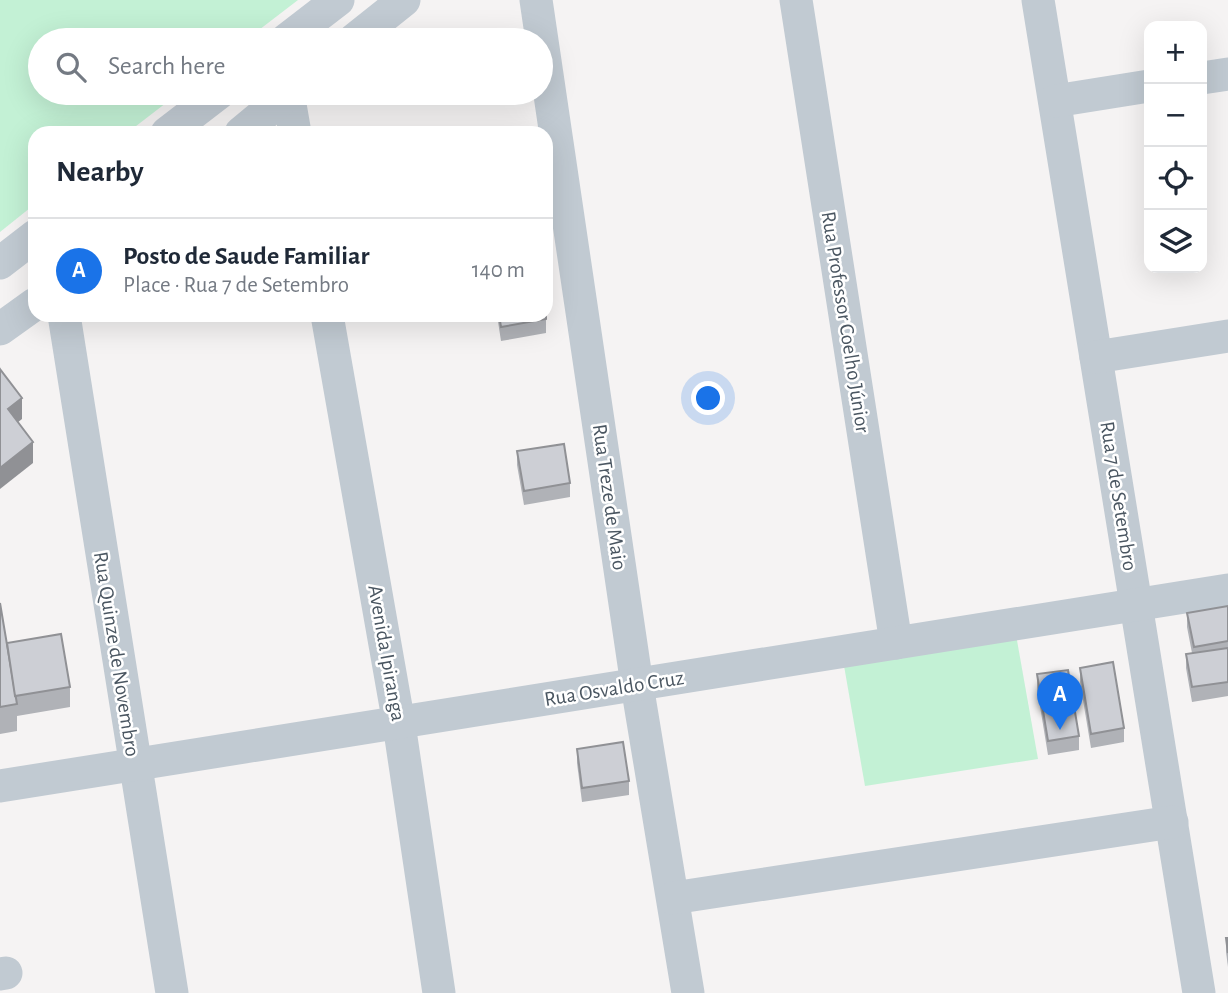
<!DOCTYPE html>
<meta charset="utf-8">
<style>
body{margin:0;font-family:"Alegreya Sans",sans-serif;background:#f2f2f3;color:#1f2937}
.controls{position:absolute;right:21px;top:21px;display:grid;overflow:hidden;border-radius:14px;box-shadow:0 7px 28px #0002}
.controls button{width:63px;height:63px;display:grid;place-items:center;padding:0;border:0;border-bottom:2px solid #e0e1e3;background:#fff;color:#1f2937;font:35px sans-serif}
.you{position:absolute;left:709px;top:399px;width:24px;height:24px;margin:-18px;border:5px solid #fff;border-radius:50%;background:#1a73e8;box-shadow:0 0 0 10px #1a73e833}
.badge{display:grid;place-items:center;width:46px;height:46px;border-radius:50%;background:#1a73e8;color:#fff;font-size:23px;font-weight:700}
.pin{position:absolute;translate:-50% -58px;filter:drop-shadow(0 2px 4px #0008)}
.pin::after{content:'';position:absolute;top:37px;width:24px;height:21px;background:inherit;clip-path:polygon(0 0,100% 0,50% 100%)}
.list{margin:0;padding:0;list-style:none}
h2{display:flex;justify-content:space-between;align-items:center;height:91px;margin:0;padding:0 28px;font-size:30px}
h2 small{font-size:23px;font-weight:400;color:#747a83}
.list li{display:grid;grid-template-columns:46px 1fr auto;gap:21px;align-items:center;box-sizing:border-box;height:105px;padding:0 28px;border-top:2px solid #e0e1e3}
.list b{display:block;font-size:26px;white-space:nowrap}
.list p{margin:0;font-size:23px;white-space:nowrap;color:#747a83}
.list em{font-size:23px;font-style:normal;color:#747a83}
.icon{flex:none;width:38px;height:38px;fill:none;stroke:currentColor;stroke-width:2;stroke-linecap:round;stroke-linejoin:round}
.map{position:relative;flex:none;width:1228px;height:993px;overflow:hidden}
.search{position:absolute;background:#fff;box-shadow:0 7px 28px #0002;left:28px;top:28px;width:525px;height:77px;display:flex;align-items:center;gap:18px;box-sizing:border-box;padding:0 24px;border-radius:38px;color:#747a83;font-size:26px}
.panel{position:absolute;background:#fff;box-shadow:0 7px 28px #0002;left:28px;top:126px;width:525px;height:196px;border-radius:21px}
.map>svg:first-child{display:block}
.green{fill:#c3f1d5}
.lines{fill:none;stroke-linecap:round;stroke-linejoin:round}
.minor{stroke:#c1cad2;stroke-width:33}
.wall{fill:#b0b2b7}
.shaded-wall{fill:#909195}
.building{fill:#cdcfd5;stroke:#909195;stroke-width:2}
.labels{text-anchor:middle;stroke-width:5;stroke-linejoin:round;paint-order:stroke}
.street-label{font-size:21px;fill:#4a5661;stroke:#fff}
</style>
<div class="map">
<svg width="1228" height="993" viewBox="0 0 1228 993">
<rect width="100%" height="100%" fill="#f5f3f3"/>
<!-- green -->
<g class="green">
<polygon points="0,0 298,0 246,40 40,40 40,93 179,93 127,133 35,133 35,204 0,232"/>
<polygon points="1015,629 1038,759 865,786 843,660"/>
</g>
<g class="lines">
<!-- minor -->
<g class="minor">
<polyline points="536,0 637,685 688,993"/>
<polyline points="796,0 896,643"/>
<polyline points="1038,0 1199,993"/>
<polyline points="286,40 338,0"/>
<polyline points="354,40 404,0"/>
<polyline points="1202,78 1228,74"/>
<polyline points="288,93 295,133"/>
<polyline points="1055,101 1149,86"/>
<polyline points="167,133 219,93"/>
<polyline points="241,133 289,93"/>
<polyline points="0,263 35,236"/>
<polyline points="64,315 172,993"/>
<polyline points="327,315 399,724 439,993"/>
<polyline points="0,329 35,304"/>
<polyline points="1096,357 1228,336"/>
<polyline points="0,786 1228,590"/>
<polyline points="673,898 1172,822"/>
<polyline points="0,974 6,973"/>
</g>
</g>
<!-- wall -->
<g class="wall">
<polygon points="497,315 546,315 546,333 501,341"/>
<polygon points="517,451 570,483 570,497 524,505 517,465"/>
<polygon points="0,603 7,643 70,687 70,707 17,716 17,731 0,734"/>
<polygon points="1228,606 1228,696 1192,702 1186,668 1186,654 1192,653 1187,627 1187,613"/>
<polygon points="1080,668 1124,728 1124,742 1091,748 1080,682"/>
<polygon points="1037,674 1079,736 1079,750 1048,755 1037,688"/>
<polygon points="577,749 629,781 629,795 582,802 577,763"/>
<polygon points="1226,938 1228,938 1228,967 1226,952"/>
</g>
<!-- shaded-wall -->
<g class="shaded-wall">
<polygon points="22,398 22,419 8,430 8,409"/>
<polygon points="33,442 33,463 0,489 0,468"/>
</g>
<!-- building -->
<g class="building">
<polygon points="499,315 546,315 546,319 501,327"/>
<polygon points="0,369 22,398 8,409 33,442 0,468"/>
<polygon points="564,444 570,483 524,491 517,451"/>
<polygon points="0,603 17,704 0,707"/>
<polygon points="1228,606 1228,641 1194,647 1187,613"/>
<polygon points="61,634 70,687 15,696 7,643"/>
<polygon points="1228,648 1228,682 1192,687 1186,654"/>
<polygon points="1113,662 1124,728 1091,734 1080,668"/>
<polygon points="1068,670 1079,736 1048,741 1037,674"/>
<polygon points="623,742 629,781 582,788 577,749"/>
<polygon points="1226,938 1228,938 1228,953"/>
</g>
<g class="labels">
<!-- street labels -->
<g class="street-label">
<text transform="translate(846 322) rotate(81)" y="7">Rua Professor Coelho Júnior</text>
<text transform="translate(1119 496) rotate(81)" y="7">Rua 7 de Setembro</text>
<text transform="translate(610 497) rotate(82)" y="7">Rua Treze de Maio</text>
<text transform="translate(387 653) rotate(80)" y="7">Avenida Ipiranga</text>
<text transform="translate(117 654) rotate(81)" y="7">Rua Quinze de Novembro</text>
<text transform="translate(614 688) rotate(-9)" y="7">Rua Osvaldo Cruz</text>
</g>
</g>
</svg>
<div class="controls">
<button>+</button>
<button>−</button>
<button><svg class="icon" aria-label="locate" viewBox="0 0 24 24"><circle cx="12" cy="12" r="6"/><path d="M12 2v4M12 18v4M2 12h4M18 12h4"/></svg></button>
<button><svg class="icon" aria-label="layers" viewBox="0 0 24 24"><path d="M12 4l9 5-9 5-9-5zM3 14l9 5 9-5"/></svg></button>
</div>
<div class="you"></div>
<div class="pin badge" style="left:1060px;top:730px">A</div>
<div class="search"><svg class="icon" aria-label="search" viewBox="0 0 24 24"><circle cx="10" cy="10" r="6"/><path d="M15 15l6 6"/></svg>Search here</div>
<section class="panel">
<h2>Nearby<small></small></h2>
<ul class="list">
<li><span class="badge">A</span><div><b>Posto de Saude Familiar</b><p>Place · Rua 7 de Setembro</p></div><em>140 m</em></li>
</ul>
</section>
</div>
